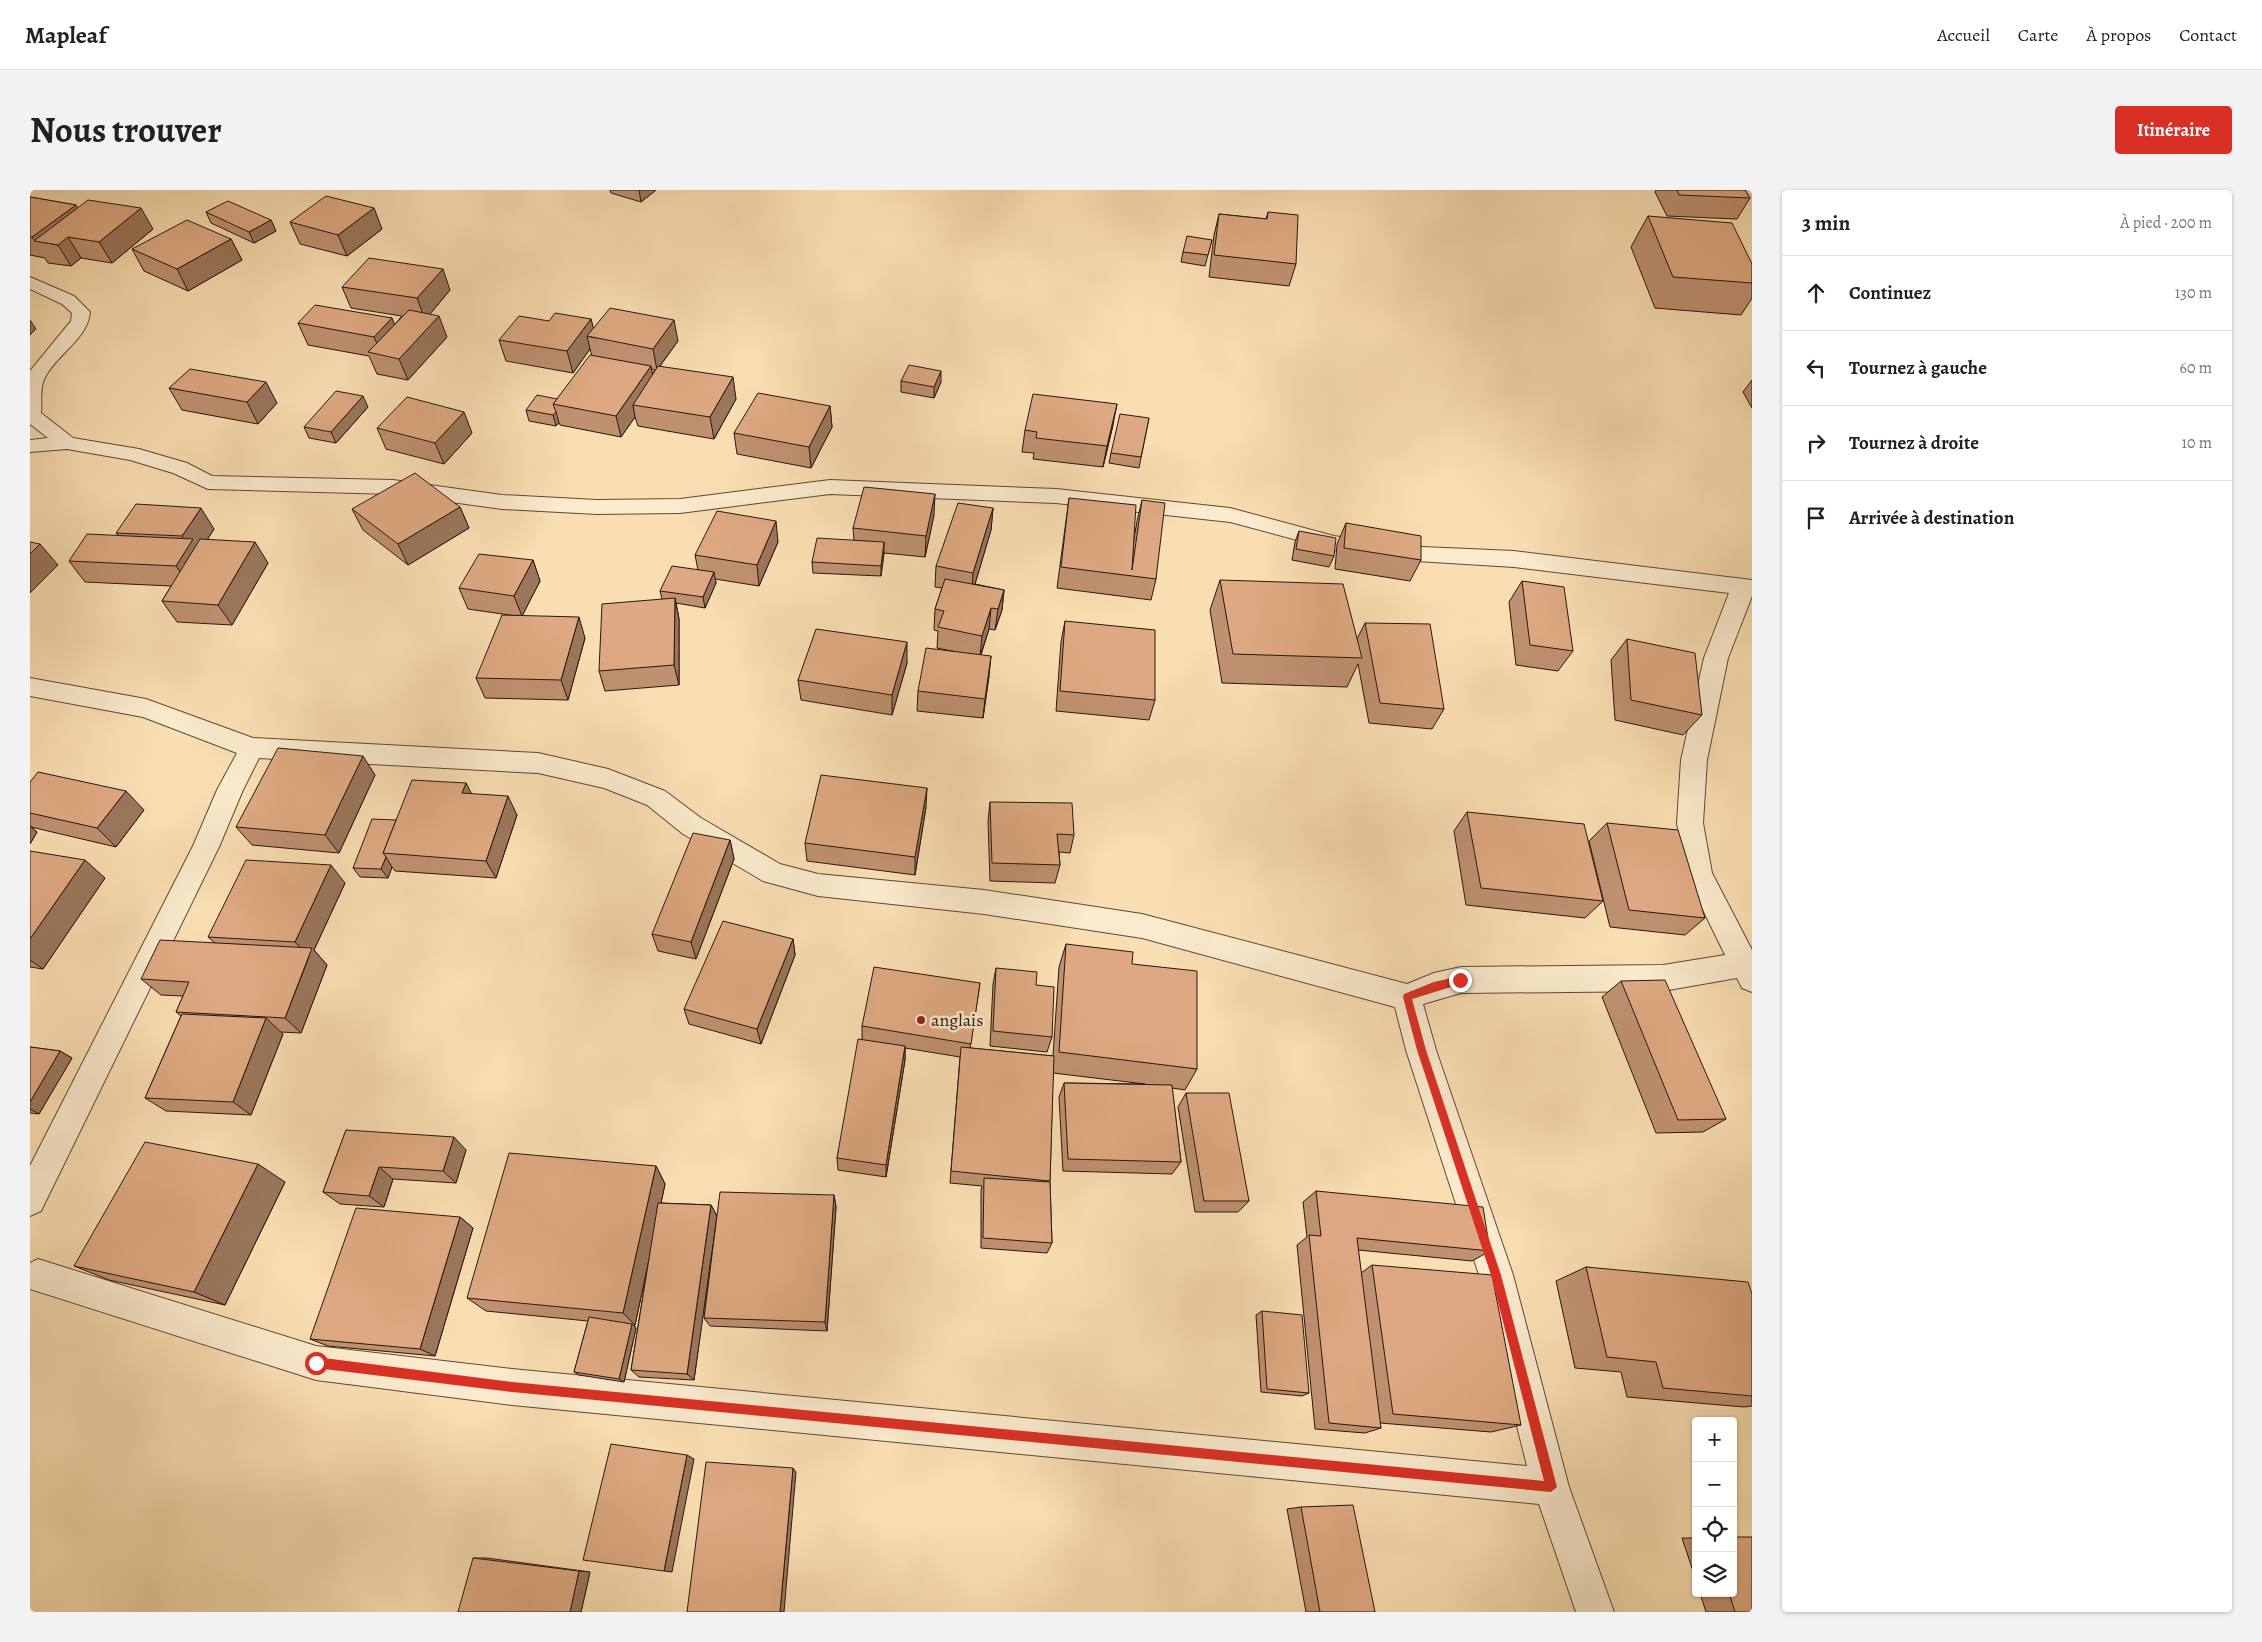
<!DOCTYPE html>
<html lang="fr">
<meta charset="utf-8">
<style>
body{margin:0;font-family:Alegreya,serif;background:#f2f2f2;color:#202124}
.controls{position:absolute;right:15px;bottom:15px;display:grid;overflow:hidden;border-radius:5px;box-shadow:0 1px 4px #0004}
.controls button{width:45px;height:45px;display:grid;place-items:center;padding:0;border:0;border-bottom:1px solid #e0e0e0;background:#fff;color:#202124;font:25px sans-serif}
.stop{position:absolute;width:15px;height:15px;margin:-11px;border:4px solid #d93025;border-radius:50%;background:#fff}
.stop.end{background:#d93025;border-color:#fff;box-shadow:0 1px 5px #0008}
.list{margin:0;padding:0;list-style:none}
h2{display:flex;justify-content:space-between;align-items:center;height:65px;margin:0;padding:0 20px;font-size:21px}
h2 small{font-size:16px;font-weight:400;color:#757577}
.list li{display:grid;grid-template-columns:32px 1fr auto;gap:15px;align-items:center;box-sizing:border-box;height:75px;padding:0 20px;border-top:1px solid #e0e0e0}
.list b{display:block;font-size:19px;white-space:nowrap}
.list em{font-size:16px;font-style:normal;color:#757577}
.icon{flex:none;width:28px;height:28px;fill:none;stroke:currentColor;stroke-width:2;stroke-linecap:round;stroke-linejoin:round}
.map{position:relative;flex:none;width:1722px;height:1422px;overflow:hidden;border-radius:5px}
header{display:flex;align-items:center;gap:30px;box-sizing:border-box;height:70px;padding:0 25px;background:#fff;border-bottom:1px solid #e0e0e0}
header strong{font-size:24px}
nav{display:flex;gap:28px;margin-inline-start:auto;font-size:18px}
.intro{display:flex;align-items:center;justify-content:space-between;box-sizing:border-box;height:120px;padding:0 30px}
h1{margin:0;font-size:35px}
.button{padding:12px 22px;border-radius:5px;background:#d93025;color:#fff;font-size:18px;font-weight:700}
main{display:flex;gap:30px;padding:0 30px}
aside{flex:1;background:#fff;border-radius:5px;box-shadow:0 1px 4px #0004}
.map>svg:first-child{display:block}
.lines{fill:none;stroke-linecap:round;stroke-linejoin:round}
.minor-casing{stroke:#5d4938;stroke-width:2}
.minor{fill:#fbeacd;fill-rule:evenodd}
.wall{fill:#bf9170;stroke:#291710;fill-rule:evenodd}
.shaded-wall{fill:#9b765b;stroke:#291710}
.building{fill:#dea982;stroke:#291710}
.route{fill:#d93025}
.poi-dot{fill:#8f2418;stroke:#fbeacd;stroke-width:2}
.labels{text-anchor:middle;stroke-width:5;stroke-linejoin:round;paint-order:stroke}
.poi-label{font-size:18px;fill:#291710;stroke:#fbeacd;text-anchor:start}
</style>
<header>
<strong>Mapleaf</strong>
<nav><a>Accueil</a><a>Carte</a><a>À propos</a><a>Contact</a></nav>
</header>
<div class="intro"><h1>Nous trouver</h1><a class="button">Itinéraire</a></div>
<main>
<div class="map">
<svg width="1722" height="1422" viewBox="0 0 1722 1422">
<rect width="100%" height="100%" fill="#f9deb2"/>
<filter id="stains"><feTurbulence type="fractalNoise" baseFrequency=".004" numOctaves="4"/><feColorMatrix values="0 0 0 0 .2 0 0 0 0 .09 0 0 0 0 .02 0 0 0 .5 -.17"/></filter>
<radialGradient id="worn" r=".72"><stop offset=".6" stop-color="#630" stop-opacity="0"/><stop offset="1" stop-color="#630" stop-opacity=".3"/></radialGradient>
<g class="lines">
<defs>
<path id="minor" d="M0,87L44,106L60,122C58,150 23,166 13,192C10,201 12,214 11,223L43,248L109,259L157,273L182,286L363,290L472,305L567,310L650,309L800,290L1026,299L1200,318L1304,346L1370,356L1484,361L1722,390V406L1698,468L1677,570L1673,633L1682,683L1722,760V802L1712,798L1707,788L1633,801L1431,803L1393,814L1406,860L1483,1085L1539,1297L1584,1422H1546L1509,1314L482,1215L286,1190L0,1099V1073L8,1069L286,1156L482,1179L1497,1276L1449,1085L1376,860L1365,817L1112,748L954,724L788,706L733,691L653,644L617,615L574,598L508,583L229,568L213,600L189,657L11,1021L0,1026V976L163,656L187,600L207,563L113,527L0,506V488L116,509L223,548L508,563L578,579L635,601L671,628L750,674L788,684L954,700L1112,724L1377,794L1404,783L1431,777L1633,775L1695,765L1655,683L1647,633L1651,570L1674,468L1699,403L1484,377L1370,370L1304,360L1200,332L1026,313L800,304L650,323L567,324L472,319L363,304L178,299L143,283L100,270L37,259L0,262V250L18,248L0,234V181L41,131L42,123L32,114L0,99Z"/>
</defs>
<!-- minor casing -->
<use href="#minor" class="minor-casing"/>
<!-- minor -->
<use href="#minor" class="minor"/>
</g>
<!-- wall -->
<g class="wall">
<polygon points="580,0 626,0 611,12 581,3"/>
<polygon points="1626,0 1715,0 1720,8 1707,29 1637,26 1625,2"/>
<polygon points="0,7 46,15 47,18 123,39 82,73 51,68 41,76 18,73 15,68 0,65"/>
<polygon points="176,22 241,30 246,41 224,53 181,33"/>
<polygon points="1238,22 1266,74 1259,96 1179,87 1184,45 1189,24 1236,29"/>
<polygon points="1618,26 1722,74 1722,108 1711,125 1625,118 1601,57"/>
<polygon points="260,32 352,39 317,66 270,54"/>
<polygon points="201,49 212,70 158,101 114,81 102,59"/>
<polygon points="1182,50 1175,76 1151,72 1153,62"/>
<polygon points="312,97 420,100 400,124 417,147 378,190 347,184 339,166 278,155 268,133 362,128 364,135 372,126 321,118"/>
<path d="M561,129L563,138L648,151L630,176L706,209L684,249L608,236L605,227L591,247L530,235L529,233L526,236L499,231L496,220L527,209L562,166L560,159L543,183L476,171L469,150L519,131ZM621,179L625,180L622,184Z"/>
<polygon points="1722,190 1722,218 1713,202"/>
<polygon points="871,191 911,192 904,208 871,202"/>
<polygon points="139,198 247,213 228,234 152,220"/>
<polygon points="800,216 802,237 781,278 707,264 704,243"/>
<polygon points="338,217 306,253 279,248 274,237"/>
<polygon points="1119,228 1109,278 1079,273 1081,263"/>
<polygon points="1083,235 1073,277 1003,269 1004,263 992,262 995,240"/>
<polygon points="347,238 442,243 414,274 356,259"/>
<polygon points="1039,308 1103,355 1107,331 1112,310 1126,389 1121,410 1027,398"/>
<polygon points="430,317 439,338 378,375 333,340 322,319"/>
<polygon points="963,318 961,340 945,394 974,400 972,420 965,440 959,439 951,465 959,486 953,528 887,521 888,501 927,462 907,458 908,441 904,440 905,419 912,398 905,397 906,376"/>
<polygon points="904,325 895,367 854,363 851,386 783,383 782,372 824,351 823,338"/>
<polygon points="1316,333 1391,370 1380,391 1305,379 1307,354"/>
<polygon points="184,339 177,350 238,373 202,435 147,432 132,411 141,396 55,392 39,371 89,346 86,343"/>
<polygon points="1269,341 1304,366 1299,377 1262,370 1265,352"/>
<polygon points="748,352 729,396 685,389 686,393 675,418 646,413 649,429 649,495 575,501 569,481 632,409 630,401 668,380 665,365"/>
<polygon points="503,370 510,391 492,426 555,448 538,510 455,508 446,488 486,426 438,419 429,398"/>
<polygon points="1190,390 1327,449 1335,433 1414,519 1402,539 1339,533 1328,474 1317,497 1192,493 1180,420"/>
<polygon points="1492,391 1543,461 1528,481 1486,475 1479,412"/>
<polygon points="1035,431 1125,510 1119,530 1026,521 1031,452"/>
<polygon points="1597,449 1672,525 1653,545 1585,530 1581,470"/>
<polygon points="877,473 862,525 771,510 768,490"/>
<polygon points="345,585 309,663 222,655 206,637"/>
<polygon points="436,593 441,604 487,625 466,688 365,681 362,677 358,688 330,687 323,678 366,630"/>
<polygon points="960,612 1044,645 1040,663 1029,662 1030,675 1025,693 960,691 958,631"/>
<polygon points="896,617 885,685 777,671 775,653"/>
<polygon points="114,620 86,657 1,637 7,642 0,654 0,623"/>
<polygon points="1437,622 1573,711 1555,728 1436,715 1424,641"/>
<polygon points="1577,633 1675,728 1655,745 1580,737 1559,651"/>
<polygon points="700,650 704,669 666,769 628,761 622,744"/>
<polygon points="0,661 75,688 13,779 0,777"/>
<polygon points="315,693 284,760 297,775 271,843 251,842 253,844 221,925 136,921 115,908 151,826 146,822 153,806 131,805 111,789 185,753 178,747"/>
<polygon points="763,749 765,765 731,854 659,834 654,819"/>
<polygon points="1036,754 1102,774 1167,879 1155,900 1142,898 1151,972 1142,984 1033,981 1029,907 1034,893 1115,894 1023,883 1020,992 1022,1053 1017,1063 951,1058 951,1000 952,996 920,993 930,867 875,858 875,870 856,987 808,980 807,968 832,850 832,836 950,793 940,858 1023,866 1029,777"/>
<polygon points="966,778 1006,795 1022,847 1017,862 960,856 963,794"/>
<polygon points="1591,791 1696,929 1673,942 1626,943 1572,807"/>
<polygon points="0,857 30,861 42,868 9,924 0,923"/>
<polygon points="1156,903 1219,1011 1208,1022 1165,1022 1148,917"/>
<polygon points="316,940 436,960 426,993 363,989 354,1017 310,1014 293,1002"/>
<polygon points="626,976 635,994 631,1013 681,1015 687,1026 804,1005 806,1017 797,1141 680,1136 674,1128 686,1028 664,1190 609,1187 601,1180 618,1074 605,1135 604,1135 606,1138 594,1192 549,1185 544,1182 558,1131 456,1121 437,1108"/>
<polygon points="255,992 195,1115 79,1090 44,1076"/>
<polygon points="1286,1001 1460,1061 1442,1071 1328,1060 1331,1083 1342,1075 1491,1235 1461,1242 1350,1233 1351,1238 1335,1243 1285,1239 1267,1055 1277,1047 1273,1012"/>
<polygon points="430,1027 443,1038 405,1166 298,1156 280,1149"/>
<polygon points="1556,1077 1722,1104 1722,1216 1714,1217 1597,1207 1591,1182 1545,1178 1526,1091"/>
<polygon points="1232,1121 1279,1203 1272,1206 1231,1202 1226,1125"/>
<polygon points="1271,1317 1345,1422 1276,1422 1257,1319"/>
<polygon points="1652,1348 1666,1348 1666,1390"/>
<polygon points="443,1368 457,1368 560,1382 551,1422"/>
<polygon points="1670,1403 1703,1403 1722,1422 1676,1422"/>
</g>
<!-- shaded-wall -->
<g class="shaded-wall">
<polygon points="609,0 626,0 611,12"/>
<polygon points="46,15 58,36 38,47 51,68 41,76 28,55 5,51 2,47"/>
<polygon points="111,18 123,39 82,73 69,52"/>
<polygon points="344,18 352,39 317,66 308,45"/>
<polygon points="241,30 246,41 224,53 219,42"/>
<polygon points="201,49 212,70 158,101 147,79"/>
<polygon points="413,79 420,100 395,130 387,108"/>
<polygon points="409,126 417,147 378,190 369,169"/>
<polygon points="362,128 370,150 352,165 344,147"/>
<polygon points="561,129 566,148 557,146 560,159 543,183 537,161"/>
<polygon points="0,130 6,139 0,145"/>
<polygon points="644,130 648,151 627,180 623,159"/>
<polygon points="621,176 625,198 603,215 605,227 591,247 586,226"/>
<polygon points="911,181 911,192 904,208 904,197"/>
<polygon points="703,187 706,209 684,249 680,227"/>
<polygon points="236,192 247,213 228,234 217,212"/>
<polygon points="333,206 338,217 306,253 301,242"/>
<polygon points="1087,214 1083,235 1073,277 1077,256"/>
<polygon points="800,216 802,237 781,278 779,257"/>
<polygon points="434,222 442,243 414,274 405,253"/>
<polygon points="526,222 529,233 526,236 523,225"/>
<polygon points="905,304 904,325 895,367 896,346"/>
<polygon points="430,317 439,338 378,375 368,354"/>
<polygon points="171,318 184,339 170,361 161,397 146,376 158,356 152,346"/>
<polygon points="963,318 961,340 942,404 943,383"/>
<polygon points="746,331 748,352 729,396 727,375"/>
<polygon points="225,352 238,373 202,435 188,415"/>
<polygon points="854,352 854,363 851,386 851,376"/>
<polygon points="10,354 28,375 0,403 0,364"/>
<polygon points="503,370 510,391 492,426 484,406"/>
<polygon points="684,382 686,393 675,418 673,407"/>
<polygon points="974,400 972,420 965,440 968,419"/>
<polygon points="645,408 649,429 649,495 644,475"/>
<polygon points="961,418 959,439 950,466 952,446"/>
<polygon points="549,427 555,448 538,510 531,490"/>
<polygon points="877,452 877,473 862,525 862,505"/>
<polygon points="961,466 959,486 953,528 955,509"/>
<polygon points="333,566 345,585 309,663 295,645"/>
<polygon points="436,593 446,612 432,603"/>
<polygon points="897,598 896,617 885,685 885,667"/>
<polygon points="96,601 114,620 86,657 67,638"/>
<polygon points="478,606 487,625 466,688 456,671"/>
<polygon points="0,636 7,642 0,654"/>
<polygon points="700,650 704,669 666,769 661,752"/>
<polygon points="356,667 362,677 358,688 351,679"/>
<polygon points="55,670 75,688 13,779 0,770 0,749"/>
<polygon points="301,675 315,693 284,760 297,775 271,843 255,828 279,767 265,752"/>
<polygon points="763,749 765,765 731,854 727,839"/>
<polygon points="236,828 253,844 221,925 203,912"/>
<polygon points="875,856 875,870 856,987 856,975"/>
<polygon points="30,861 42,868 9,924 0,919 0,912"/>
<polygon points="424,947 436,960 426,993 413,981"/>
<polygon points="228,974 255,992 195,1115 164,1102"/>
<polygon points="626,976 635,994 605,1135 593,1123"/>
<polygon points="349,977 363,989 354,1017 339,1006"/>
<polygon points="804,1005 806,1017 797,1141 795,1132"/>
<polygon points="681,1015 687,1026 664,1190 657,1184"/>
<polygon points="430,1027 443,1038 405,1166 390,1159"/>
<polygon points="602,1134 606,1138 594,1192 589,1189"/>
<polygon points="657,1265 664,1269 642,1382 634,1381"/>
<polygon points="763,1278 766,1282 754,1422 750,1422"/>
<polygon points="549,1381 560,1382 551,1422 540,1422"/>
</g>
<!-- building -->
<g class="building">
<polygon points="1647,0 1715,0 1720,8 1649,5"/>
<polygon points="296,6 344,18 308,45 260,32"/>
<polygon points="0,7 46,15 2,47 0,46"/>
<polygon points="58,10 111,18 69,52 38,47 28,55 4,51"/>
<polygon points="198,11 241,30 219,42 176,22"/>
<polygon points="1238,22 1268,25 1266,74 1184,65 1189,24 1237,29"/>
<polygon points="1618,26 1702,33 1722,74 1722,93 1643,87"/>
<polygon points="157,30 201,49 147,79 102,59"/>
<polygon points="1157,46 1182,50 1178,65 1153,62"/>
<polygon points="339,68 413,79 387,108 312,97"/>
<polygon points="285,115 362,128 344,147 268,133"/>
<polygon points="580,118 644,130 623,159 557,146"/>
<polygon points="379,120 409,126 369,169 338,162"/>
<polygon points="525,123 561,129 537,161 469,150 489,126 519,131"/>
<polygon points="560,165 621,176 586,226 523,214"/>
<polygon points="879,175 911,181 904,197 871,191"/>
<polygon points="628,176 703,187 680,227 603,215"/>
<polygon points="160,179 236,192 217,212 139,198"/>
<polygon points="306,201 333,206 301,242 274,237"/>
<polygon points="728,203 800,216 779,257 704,243"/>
<polygon points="1003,204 1087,214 1077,256 1006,248 1007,242 995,240"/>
<polygon points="507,205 527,209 523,214 526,222 523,225 496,220"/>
<polygon points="377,207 434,222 405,253 347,238"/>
<polygon points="1090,224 1119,228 1111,267 1081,263"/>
<polygon points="385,283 430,317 368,354 322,319"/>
<polygon points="834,297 905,304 896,346 823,338"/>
<polygon points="1039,308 1106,315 1102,380 1112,310 1135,313 1126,389 1031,377"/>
<polygon points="928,313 963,318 943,383 906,376"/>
<polygon points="106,314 171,318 152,346 86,343"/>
<polygon points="687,321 746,331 727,375 665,365"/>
<polygon points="1316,333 1391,346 1391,370 1314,358"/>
<polygon points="1269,341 1306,348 1304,366 1266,359"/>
<polygon points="57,344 163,349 146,376 39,371"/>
<polygon points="787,348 854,352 851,376 782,372"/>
<polygon points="170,349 225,352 188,415 132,411"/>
<polygon points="0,352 10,354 0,364"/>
<polygon points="449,364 503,370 484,406 429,398"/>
<polygon points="642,376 684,382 673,407 630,401"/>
<polygon points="915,389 974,400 968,419 961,418 952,446 908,437 914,421 905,419"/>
<polygon points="1190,390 1313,394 1332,468 1203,464"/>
<polygon points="1492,391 1534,397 1543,461 1500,455"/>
<polygon points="645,408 644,475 569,481 572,414"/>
<polygon points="472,425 549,427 531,490 446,488"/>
<polygon points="1035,431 1125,440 1125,510 1030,501"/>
<polygon points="1335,433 1400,434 1414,519 1350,513"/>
<polygon points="786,439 877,452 862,505 768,490"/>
<polygon points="1597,449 1665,463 1672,525 1601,510"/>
<polygon points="896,458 961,466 955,509 888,501"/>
<polygon points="248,558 333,566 295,645 206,637"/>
<polygon points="8,582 96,601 67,638 0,623 0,592"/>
<polygon points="791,585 897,598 885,667 775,653"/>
<polygon points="382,590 436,593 432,603 478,606 456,671 353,663"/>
<polygon points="960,612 1042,613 1044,645 1027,644 1030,675 962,673"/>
<polygon points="1437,622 1554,634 1573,711 1451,698"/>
<polygon points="342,629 366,630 353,663 356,667 351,679 323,678"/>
<polygon points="1577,633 1648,640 1675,728 1599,720"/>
<polygon points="663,643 700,650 661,752 622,744"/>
<polygon points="0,661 55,670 0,749"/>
<polygon points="216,670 301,675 265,752 178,747"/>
<polygon points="693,731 763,749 727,839 654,819"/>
<polygon points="130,750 282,758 255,828 146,822 159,792 111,789"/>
<polygon points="1036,754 1103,762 1102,774 1167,781 1167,879 1029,862"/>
<polygon points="844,777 950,793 941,854 832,836"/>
<polygon points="966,778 1007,782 1006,795 1024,797 1022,847 963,841"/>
<polygon points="1635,790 1696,929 1648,930 1591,791"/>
<polygon points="152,824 236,828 203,912 115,908"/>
<polygon points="828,849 875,856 856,975 807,968"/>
<polygon points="0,857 30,861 0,912"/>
<polygon points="931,857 1024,866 1020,991 921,981"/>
<polygon points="1034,893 1142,895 1151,972 1038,969"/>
<polygon points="1156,903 1199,903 1219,1011 1174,1011"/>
<polygon points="316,940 424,947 413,981 349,977 339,1006 293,1002"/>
<polygon points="115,952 228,974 164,1102 44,1076"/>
<polygon points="479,963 626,976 593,1123 437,1108"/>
<polygon points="954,988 1020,992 1022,1053 953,1048"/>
<polygon points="1286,1001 1453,1017 1460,1061 1327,1048 1351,1238 1299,1233 1279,1045 1291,1046"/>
<polygon points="690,1002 804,1005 795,1132 674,1128"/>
<polygon points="628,1013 681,1015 657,1184 601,1180"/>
<polygon points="326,1018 430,1027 390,1159 280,1149"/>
<polygon points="1342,1075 1462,1085 1491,1235 1363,1224"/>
<polygon points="1556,1077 1718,1092 1722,1104 1722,1206 1633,1198 1626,1172 1577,1167"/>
<polygon points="1232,1121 1272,1125 1279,1203 1237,1199"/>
<polygon points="559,1127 602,1134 589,1189 544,1182"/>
<polygon points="581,1254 657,1265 634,1381 553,1370"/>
<polygon points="676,1272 763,1278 750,1422 657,1422"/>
<polygon points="1323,1315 1345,1422 1290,1422 1271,1317"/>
<polygon points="1703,1347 1722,1347 1722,1422 1705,1422 1699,1403 1703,1403"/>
<polygon points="443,1368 549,1381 540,1422 428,1422"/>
</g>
<!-- route -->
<polygon class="route" points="1430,786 1434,787 1434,793 1382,809 1396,860 1471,1085 1527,1297 1521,1302 482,1202 286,1178 281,1173 286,1167 482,1192 1514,1291 1461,1085 1387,860 1373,807 1374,804 1404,792"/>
<!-- markers -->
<circle class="poi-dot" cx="891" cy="830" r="5"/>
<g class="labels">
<!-- poi labels -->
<g class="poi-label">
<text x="901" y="836">anglais</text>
</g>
</g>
<rect width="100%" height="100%" filter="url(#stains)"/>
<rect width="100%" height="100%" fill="url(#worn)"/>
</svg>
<div class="controls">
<button>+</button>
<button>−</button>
<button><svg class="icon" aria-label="locate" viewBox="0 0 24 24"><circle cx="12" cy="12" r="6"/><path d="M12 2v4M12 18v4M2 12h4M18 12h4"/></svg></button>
<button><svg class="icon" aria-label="layers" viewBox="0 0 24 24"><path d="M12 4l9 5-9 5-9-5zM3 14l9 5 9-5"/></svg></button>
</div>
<div class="stop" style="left:286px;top:1173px"></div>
<div class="stop end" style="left:1430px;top:790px"></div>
</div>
<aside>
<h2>3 min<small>À pied · 200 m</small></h2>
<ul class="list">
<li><svg class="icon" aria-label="ahead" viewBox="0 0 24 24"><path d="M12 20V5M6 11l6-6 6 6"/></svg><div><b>Continuez</b></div><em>130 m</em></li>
<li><svg class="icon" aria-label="left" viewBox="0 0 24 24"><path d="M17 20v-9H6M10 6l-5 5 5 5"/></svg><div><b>Tournez à gauche</b></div><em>60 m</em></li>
<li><svg class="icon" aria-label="right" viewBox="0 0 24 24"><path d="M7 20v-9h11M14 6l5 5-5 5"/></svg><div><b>Tournez à droite</b></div><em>10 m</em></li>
<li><svg class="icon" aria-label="arrive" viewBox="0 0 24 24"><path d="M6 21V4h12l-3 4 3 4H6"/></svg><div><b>Arrivée à destination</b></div></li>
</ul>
</aside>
</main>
